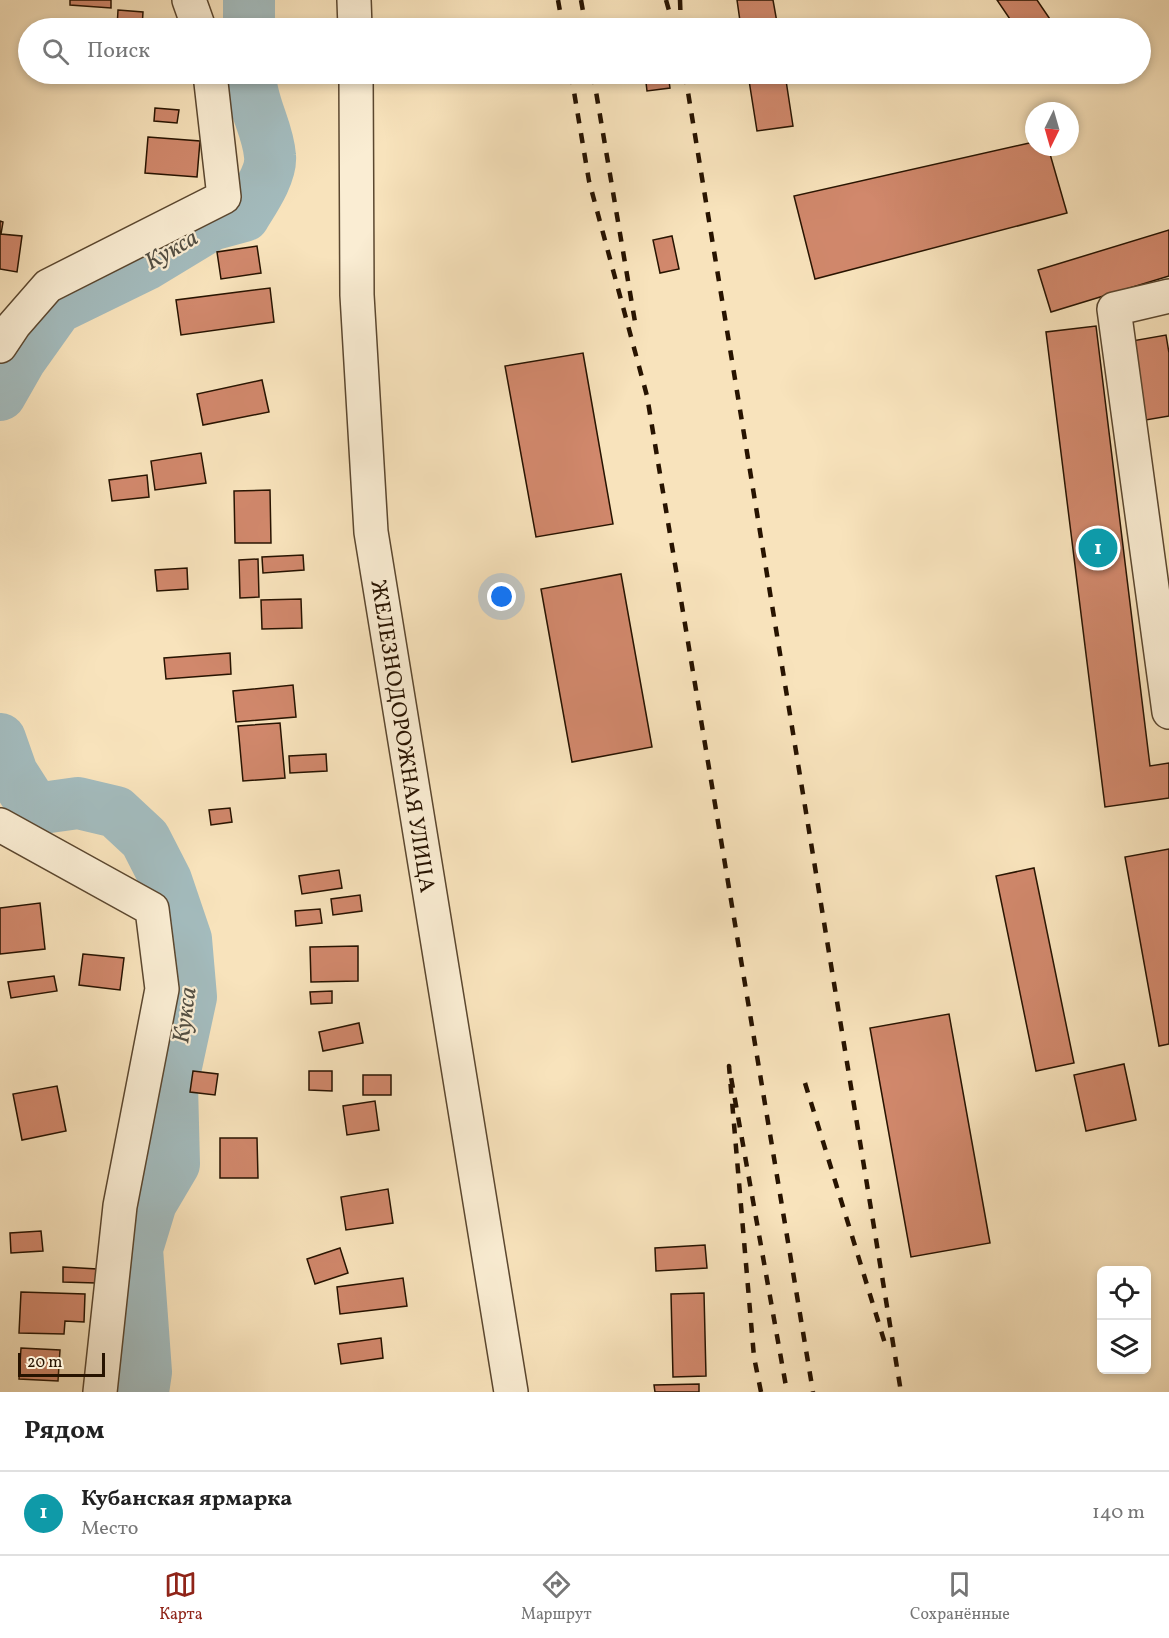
<!DOCTYPE html>
<html lang="ru">
<meta charset="utf-8">
<style>
body{margin:0;font-family:Vollkorn,serif;background:#f2f2f2;color:#222}
.controls{position:absolute;right:18px;bottom:18px;display:grid;overflow:hidden;border-radius:9px;box-shadow:0 3px 9px #0003}
.controls button{width:54px;height:54px;display:grid;place-items:center;padding:0;border:0;border-bottom:2px solid #e0e0e0;background:#fff;color:#222;font:30px sans-serif}
.compass{position:absolute;left:1025px;top:102px;width:54px;height:54px;border-radius:50%;background:#fff;box-shadow:0 3px 9px #0003;rotate:185deg}
.scale{position:absolute;left:18px;bottom:15px;width:87px;box-sizing:border-box;padding-left:6px;border:3px solid #271300;border-top:0;font-size:16px;line-height:21px;white-space:nowrap;color:#271300;-webkit-text-stroke:4px #faedd3;paint-order:stroke}
.you{position:absolute;left:502px;top:597px;width:21px;height:21px;margin:-15px;border:4px solid #fff;border-radius:50%;background:#1a73e8;box-shadow:0 0 0 9px #1a73e833}
.badge{display:grid;place-items:center;width:39px;height:39px;border-radius:50%;background:#8f2418;color:#fff;font-size:20px;font-weight:700}
.pin{position:absolute;translate:-50% -50%;border:3px solid #fff;box-shadow:0 2px 6px #0006}
.list{margin:0;padding:0;list-style:none}
h2{display:flex;justify-content:space-between;align-items:center;height:78px;margin:0;padding:0 24px;font-size:26px}
h2 small{font-size:20px;font-weight:400;color:#767676}
.list li{display:grid;grid-template-columns:39px 1fr auto;gap:18px;align-items:center;box-sizing:border-box;height:84px;padding:0 24px;border-top:2px solid #e0e0e0}
.list b{display:block;font-size:22px;white-space:nowrap}
.list p{margin:0;font-size:20px;white-space:nowrap;color:#767676}
.list em{font-size:20px;font-style:normal;color:#767676}
.icon{flex:none;width:33px;height:33px;fill:none;stroke:currentColor;stroke-width:2;stroke-linecap:round;stroke-linejoin:round}
.map{position:relative;flex:none;width:1169px;height:1392px;overflow:hidden}
.search{position:absolute;background:#fff;box-shadow:0 3px 9px #0003;left:18px;right:18px;top:18px;height:66px;display:flex;align-items:center;gap:15px;box-sizing:border-box;padding:0 21px;border-radius:33px;color:#767676;font-size:22px}
.sheet{height:162px;background:#fff}
nav{display:flex;justify-content:space-around;align-items:center;box-sizing:border-box;height:84px;border-top:2px solid #e0e0e0;background:#fff;font-size:16px;color:#767676}
nav a{display:grid;justify-items:center;gap:3px}
nav .on{color:#8f2418}
.map>svg:first-child{display:block}
.lines{fill:none;stroke-linecap:round;stroke-linejoin:round}
.river{stroke:#a3bbbd;stroke-width:52}
.building{fill:#d1886c;stroke:#271300;stroke-width:1.5}
.minor-casing{stroke:#5b472f;stroke-width:36}
.minor{stroke:#faedd3;stroke-width:33}
.rail{stroke:#271300;stroke-width:4.5;stroke-dasharray:10 10;stroke-linecap:butt}
.labels{text-anchor:middle;stroke-width:4.5;stroke-linejoin:round;paint-order:stroke}
.street-label{font-size:22px;fill:#271300;stroke:#faedd3}
.water-label{font-size:24px;font-style:italic;fill:#524e42;stroke:#faedd3}
</style>
<div class="map">
<svg width="1169" height="1392" viewBox="0 0 1169 1392">
<rect width="100%" height="100%" fill="#f8e3bc"/>
<filter id="stains"><feTurbulence type="fractalNoise" baseFrequency=".00333" numOctaves="4"/><feColorMatrix values="0 0 0 0 .2 0 0 0 0 .09 0 0 0 0 .02 0 0 0 .5 -.17"/></filter>
<radialGradient id="worn" r=".72"><stop offset=".6" stop-color="#630" stop-opacity="0"/><stop offset="1" stop-color="#630" stop-opacity=".3"/></radialGradient>
<g class="lines">
<!-- river -->
<g class="river">
<polyline points="249,0 249,28"/>
<path d="M0,395L20,360L57,308L145,265L211,225L244,216C253,201 272,174 270,156C268,128 251,105 250,74"/>
<polyline points="0,739 12,773 35,809 78,803 116,812 145,839 166,880 186,939 191,997 172,1085 174,1164 151,1203 137,1249 146,1372 143,1392"/>
</g>
</g>
<!-- building -->
<g class="building">
<polygon points="70,0 111,0 111,8 70,5"/>
<polygon points="737,0 773,0 778,28 741,28"/>
<polygon points="997,0 1037,0 1056,28 1016,28"/>
<polygon points="118,10 143,12 142,28 117,28"/>
<polygon points="645,74 668,74 670,88 647,91"/>
<polygon points="748,74 785,74 793,126 757,131"/>
<polygon points="155,108 179,110 177,123 154,121"/>
<polygon points="148,137 200,141 197,177 145,173"/>
<polygon points="1034,142 1034,147 1048,147 1067,213 815,279 794,196"/>
<polygon points="0,221 3,222 1,234 22,236 17,272 0,269"/>
<polygon points="1169,230 1169,276 1051,312 1038,270"/>
<polygon points="672,236 679,269 660,273 653,240"/>
<polygon points="257,246 261,273 221,279 217,252"/>
<polygon points="270,288 274,322 181,335 176,300"/>
<polygon points="1096,326 1150,766 1169,763 1169,798 1105,807 1046,332"/>
<polygon points="1166,335 1169,353 1169,416 1140,421 1126,342"/>
<polygon points="583,353 613,524 536,537 505,366"/>
<polygon points="262,380 269,412 203,425 197,394"/>
<polygon points="201,453 206,483 155,490 151,461"/>
<polygon points="147,475 149,497 112,501 109,480"/>
<polygon points="270,490 271,543 235,543 234,491"/>
<polygon points="303,555 304,570 263,573 262,557"/>
<polygon points="258,559 259,597 240,598 239,560"/>
<polygon points="187,568 188,589 157,591 155,570"/>
<polygon points="621,574 652,747 572,762 541,589"/>
<polygon points="301,599 302,628 262,629 261,600"/>
<polygon points="230,653 231,674 166,679 164,658"/>
<polygon points="293,685 296,717 236,722 233,691"/>
<polygon points="280,723 285,778 243,781 238,726"/>
<polygon points="326,754 327,771 290,773 289,756"/>
<polygon points="230,808 232,822 211,825 209,810"/>
<polygon points="1169,849 1169,1044 1159,1046 1125,857"/>
<polygon points="1034,868 1074,1063 1036,1071 996,876"/>
<polygon points="339,870 342,888 302,894 299,876"/>
<polygon points="360,895 362,911 333,915 331,899"/>
<polygon points="40,903 45,949 0,954 0,908"/>
<polygon points="320,909 322,923 296,926 295,911"/>
<polygon points="358,946 358,981 311,982 310,947"/>
<polygon points="83,954 124,958 120,990 79,985"/>
<polygon points="54,976 57,991 11,998 8,982"/>
<polygon points="332,991 332,1003 311,1004 310,992"/>
<polygon points="949,1014 990,1243 911,1257 870,1028"/>
<polygon points="359,1023 363,1043 323,1051 319,1032"/>
<polygon points="1124,1064 1136,1120 1086,1131 1074,1075"/>
<polygon points="193,1071 218,1074 215,1095 190,1092"/>
<polygon points="309,1071 332,1071 332,1091 309,1090"/>
<rect x="363" y="1075" width="28" height="20"/>
<polygon points="57,1086 66,1131 22,1140 13,1094"/>
<polygon points="375,1101 379,1130 347,1135 343,1106"/>
<polygon points="220,1138 257,1138 258,1178 220,1178"/>
<polygon points="388,1189 393,1223 346,1230 341,1197"/>
<polygon points="41,1231 43,1251 11,1253 10,1233"/>
<polygon points="705,1245 707,1268 656,1271 655,1248"/>
<polygon points="340,1248 348,1273 315,1284 307,1259"/>
<polygon points="63,1267 97,1269 96,1283 63,1282"/>
<polygon points="403,1278 407,1306 340,1314 337,1287"/>
<polygon points="21,1292 85,1294 84,1322 65,1321 64,1334 19,1333"/>
<polygon points="704,1293 706,1376 673,1377 671,1294"/>
<polygon points="381,1338 383,1358 341,1364 338,1344"/>
<polygon points="21,1348 60,1350 58,1381 19,1379"/>
<polygon points="699,1384 699,1392 655,1392 654,1385"/>
</g>
<g class="lines">
<defs>
<g id="minor">
<polyline points="189,0 199,28"/>
<polyline points="354,0 355,28"/>
<polyline points="356,74 357,295 371,532 511,1392"/>
<polyline points="1169,296 1114,309 1169,712"/>
<polyline points="0,346 14,325 48,286 224,197 210,74"/>
<polyline points="0,825 152,909 162,989 120,1206 100,1392"/>
</g>
</defs>
<!-- minor casing -->
<use href="#minor" class="minor-casing"/>
<!-- minor -->
<use href="#minor" class="minor"/>
<!-- rail -->
<g class="rail">
<polyline points="558,0 563,28"/>
<polyline points="581,0 586,28"/>
<polyline points="666,0 674,28"/>
<polyline points="680,0 681,28"/>
<polyline points="571,74 589,181 647,396 813,1392"/>
<polyline points="593,74 635,322"/>
<polyline points="685,74 901,1392"/>
<polyline points="805,1083 887,1350"/>
<polyline points="761,1392 754,1357 729,1066 787,1392"/>
</g>
</g>
<g class="labels">
<!-- street labels -->
<g class="street-label">
<text transform="translate(404 736) rotate(81)" y="8">ЖЕЛЕЗНОДОРОЖНАЯ УЛИЦА</text>
</g>
<!-- water labels -->
<g class="water-label">
<text transform="translate(171 249) rotate(-30)" y="8">Кукса</text>
<text transform="translate(184 1015) rotate(-82)" y="8">Кукса</text>
</g>
</g>
<rect width="100%" height="100%" filter="url(#stains)"/>
<rect width="100%" height="100%" fill="url(#worn)"/>
</svg>
<div class="controls">
<button><svg class="icon" aria-label="locate" viewBox="0 0 24 24"><circle cx="12" cy="12" r="6"/><path d="M12 2v4M12 18v4M2 12h4M18 12h4"/></svg></button>
<button><svg class="icon" aria-label="layers" viewBox="0 0 24 24"><path d="M12 4l9 5-9 5-9-5zM3 14l9 5 9-5"/></svg></button>
</div>
<svg class="compass" viewBox="-18 -18 36 36"><path d="M0-13l5 13h-10z" fill="#e53935"/><path d="M0 13l5-13h-10z" fill="#767676"/></svg>
<div class="scale">20 m</div>
<div class="you"></div>
<div class="pin badge" style="left:1098px;top:548px;background:#0f9aa8">1</div>
<div class="search"><svg class="icon" aria-label="search" viewBox="0 0 24 24"><circle cx="10" cy="10" r="6"/><path d="M15 15l6 6"/></svg>Поиск</div>
</div>
<section class="sheet">
<h2>Рядом<small></small></h2>
<ul class="list">
<li><span class="badge" style="background:#0f9aa8">1</span><div><b>Кубанская ярмарка</b><p>Место</p></div><em>140 m</em></li>
</ul>
</section>
<nav>
<a class="on"><svg class="icon" aria-label="map" viewBox="0 0 24 24"><path d="M3 6l6-2 6 2 6-2v14l-6 2-6-2-6 2zM9 4v14M15 6v14"/></svg>Карта</a>
<a><svg class="icon" aria-label="directions" viewBox="0 0 24 24"><path d="M12 3l9 9-9 9-9-9zM9 14v-3h6M13 9l2 2-2 2"/></svg>Маршрут</a>
<a><svg class="icon" aria-label="saved" viewBox="0 0 24 24"><path d="M7 4h10v16l-5-4-5 4z"/></svg>Сохранённые</a>
</nav>
